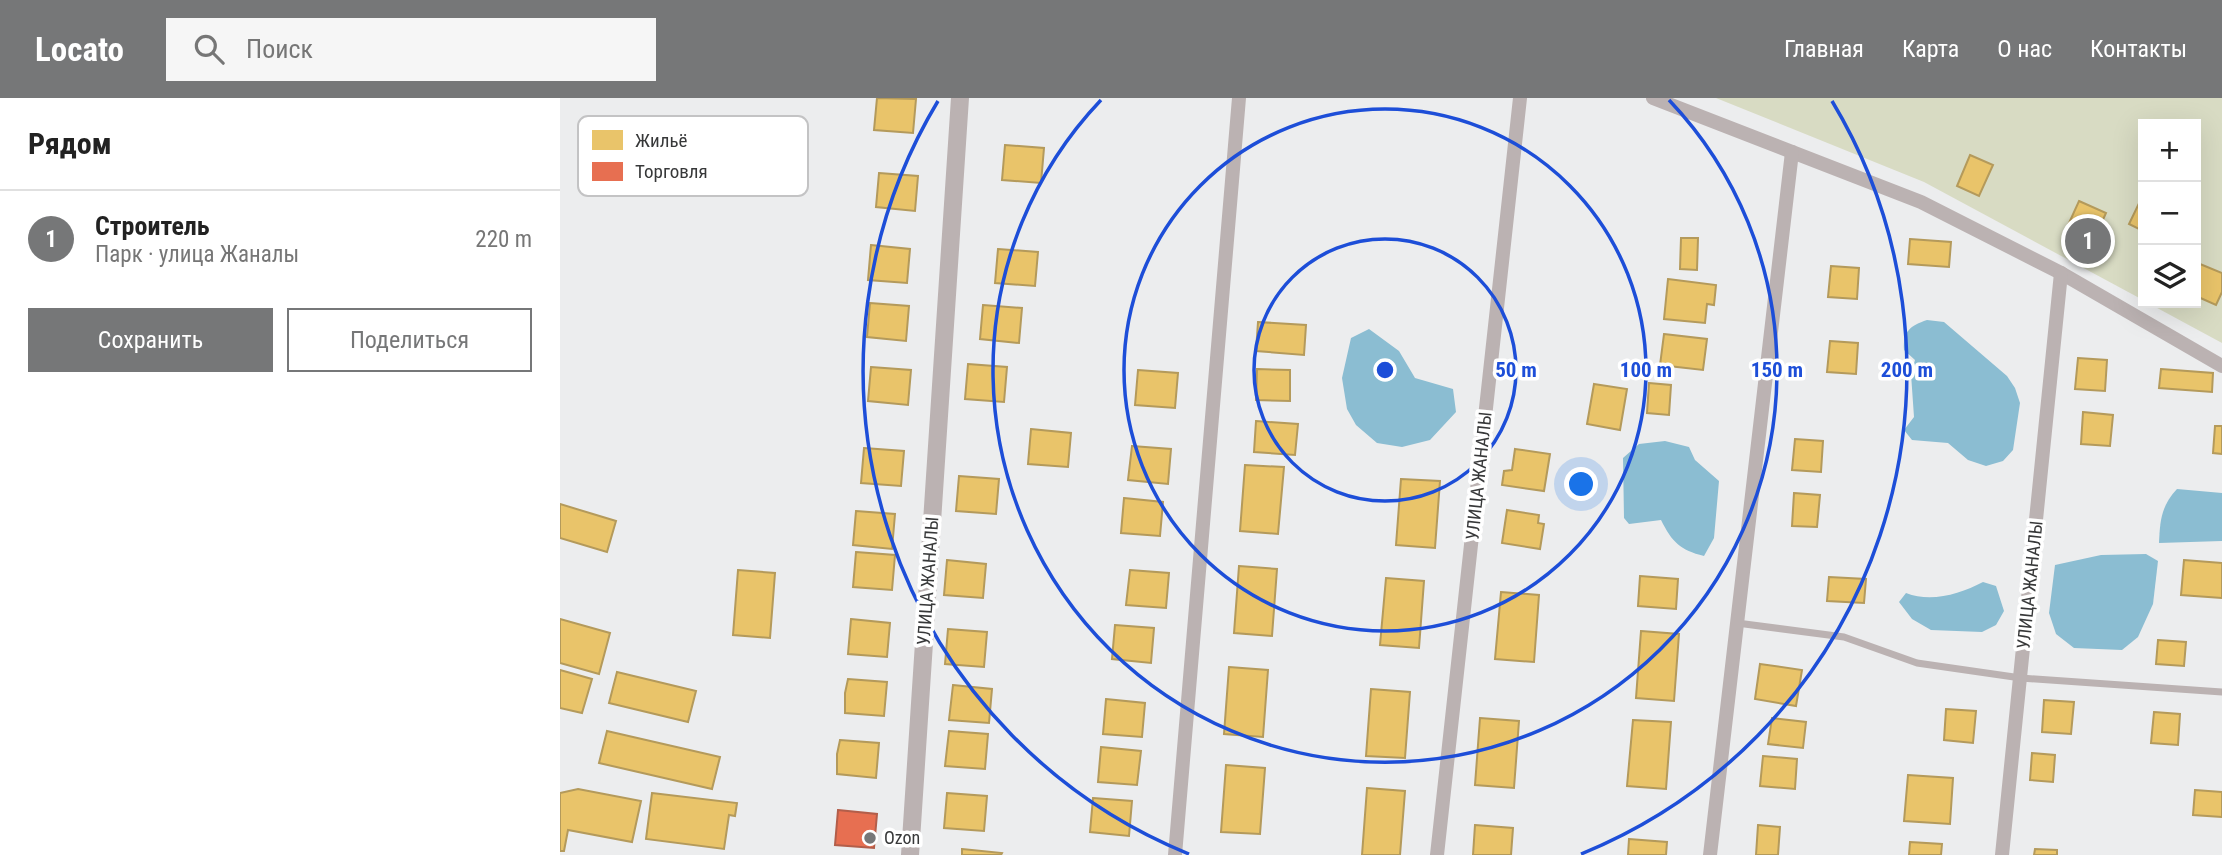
<!DOCTYPE html>
<html lang="ru">
<meta charset="utf-8">
<style>
body{margin:0;font-family:"Roboto Condensed",sans-serif;background:#f6f6f6;color:#222}
.controls{position:absolute;right:21px;top:21px;display:grid;overflow:hidden;border-radius:0px;box-shadow:0 7px 28px #0002}
.controls button{width:63px;height:63px;display:grid;place-items:center;padding:0;border:0;border-bottom:2px solid #e0e0e0;background:#fff;color:#222;font:35px sans-serif}
.you{position:absolute;left:1022px;top:387px;width:24px;height:24px;margin:-18px;border:5px solid #fff;border-radius:50%;background:#1a73e8;box-shadow:0 0 0 10px #1a73e833}
.badge{display:grid;place-items:center;width:46px;height:46px;border-radius:50%;background:#767778;color:#fff;font-size:23px;font-weight:700}
.pin{position:absolute;translate:-50% -50%;border:4px solid #fff;box-shadow:0 2px 7px #0006}
.list{margin:0;padding:0;list-style:none}
h2{display:flex;justify-content:space-between;align-items:center;height:91px;margin:0;padding:0 28px;font-size:30px}
h2 small{font-size:23px;font-weight:400;color:#767676}
.list li{display:grid;grid-template-columns:46px 1fr auto;gap:21px;align-items:center;box-sizing:border-box;height:98px;padding:0 28px;border-top:2px solid #e0e0e0}
.list b{display:block;font-size:26px;white-space:nowrap}
.list p{margin:0;font-size:23px;white-space:nowrap;color:#767676}
.list em{font-size:23px;font-style:normal;color:#767676}
.actions{display:flex;gap:14px;padding:21px 28px}
.actions a{flex:1;padding:16px 0;border:2px solid #767778;border-radius:0px;text-align:center;font-size:24px;color:#767778}
.actions .main{background:#767778;color:#fff}
.icon{flex:none;width:38px;height:38px;fill:none;stroke:currentColor;stroke-width:2;stroke-linecap:round;stroke-linejoin:round}
.map{position:relative;flex:none;width:1662px;height:757px;overflow:hidden}
header{display:flex;align-items:center;gap:42px;box-sizing:border-box;height:98px;padding:0 35px;background:#767778;color:#fff}
header strong{font-size:33px}
nav{display:flex;gap:38px;margin-inline-start:auto;font-size:24px}
.search{width:490px;height:63px;background:#f6f6f6;display:flex;align-items:center;gap:18px;box-sizing:border-box;padding:0 24px;border-radius:0px;color:#767676;font-size:26px}
main{display:flex}
aside{flex:1;background:#fff}
.map>svg:first-child{display:block}
.green{fill:#d8dbc3}
.water{fill:#8bbdd2}
.homes{fill:#e9c46a;stroke:#b49a5b;stroke-width:2}
.shops{fill:#e76f51;stroke:#b25e4a;stroke-width:2}
.lines{fill:none;stroke-linecap:round;stroke-linejoin:round}
.service{stroke:#bbb2b2;stroke-width:7}
.minor{stroke:#bbb2b2;stroke-width:14}
.tertiary{stroke:#bbb2b2;stroke-width:18}
.ring{fill:none;stroke:#1d4ed8;stroke-width:3.5}
.poi-dot{fill:#767778;stroke:#fff;stroke-width:2.5}
.labels{text-anchor:middle;stroke-width:7;stroke-linejoin:round;paint-order:stroke}
.street-label{font-size:18px;fill:#373839;stroke:#fff}
.poi-label{font-size:18px;fill:#373839;stroke:#fff;text-anchor:start}
.key{fill:#fff;stroke:#c3c3c4;stroke-width:2}
.key-label{font-size:19px;fill:#373839}
.centre{fill:#1d4ed8;stroke:#fff;stroke-width:3.5}
.ring-label{font-size:21px;text-anchor:middle;font-weight:bold;fill:#1d4ed8;stroke:#fff;stroke-width:7;stroke-linejoin:round;paint-order:stroke}
</style>
<header>
<strong>Locato</strong>
<div class="search"><svg class="icon" aria-label="search" viewBox="0 0 24 24"><circle cx="10" cy="10" r="6"/><path d="M15 15l6 6"/></svg>Поиск</div>
<nav><a>Главная</a><a>Карта</a><a>О нас</a><a>Контакты</a></nav>
</header>
<main>
<aside>
<h2>Рядом<small></small></h2>
<ul class="list">
<li><span class="badge">1</span><div><b>Строитель</b><p>Парк · улица Жаналы</p></div><em>220 m</em></li>
</ul>
<div class="actions"><a class="main">Сохранить</a><a>Поделиться</a></div>
</aside>
<div class="map">
<svg width="1662" height="757" viewBox="0 0 1662 757">
<rect width="100%" height="100%" fill="#ecedee"/>
<!-- green -->
<polygon class="green" points="1156,0 1662,0 1662,245 1588,205 1636,205 1636,26 1583,26 1583,202 1364,84"/>
<!-- water -->
<g class="water">
<path d="M1367,222L1384,224L1447,278L1455,290L1460,305L1453,352L1443,363L1426,368L1408,362L1388,345L1352,342L1344,332L1354,319L1351,276L1355,262L1344,252C1343,233 1350,228 1367,222Z"/>
<polygon points="809,231 839,253 855,280 893,291 896,314 870,342 842,349 817,345 796,327 787,311 782,280 791,240"/>
<path d="M1105,343L1129,349L1135,362L1159,383L1154,440L1144,458C1120,452 1112,444 1101,422L1069,426L1064,420L1063,360L1079,346Z"/>
<path d="M1617,391L1662,395V443L1599,445C1600,423 1601,408 1617,391Z"/>
<polygon points="1586,456 1598,463 1593,506 1578,539 1562,552 1514,550 1496,536 1489,515 1495,467 1541,457"/>
<path d="M1423,484L1436,488L1444,513L1436,527L1422,534L1371,532L1352,521L1339,504L1346,495C1371,505 1400,496 1423,484Z"/>
</g>
<!-- homes -->
<g class="homes">
<polygon points="317,0 356,1 353,35 314,32"/>
<polygon points="445,47 484,50 481,85 442,82"/>
<polygon points="1410,57 1433,67 1419,98 1397,88"/>
<polygon points="319,75 358,78 355,113 316,109"/>
<polygon points="1583,97 1583,133 1569,126"/>
<polygon points="1519,103 1546,115 1531,148 1504,136"/>
<polygon points="1121,140 1138,140 1137,172 1120,171"/>
<polygon points="1350,141 1391,144 1389,169 1348,166"/>
<polygon points="311,147 350,151 347,185 308,182"/>
<polygon points="438,151 478,154 475,188 435,185"/>
<polygon points="1640,166 1662,175 1662,194 1656,207 1636,198 1636,175"/>
<polygon points="1271,168 1299,170 1297,201 1268,199"/>
<polygon points="1108,181 1156,187 1154,207 1147,206 1145,225 1104,221"/>
<polygon points="310,205 349,208 346,243 307,239"/>
<polygon points="423,207 462,210 459,245 420,241"/>
<polygon points="698,224 746,227 744,257 696,253"/>
<polygon points="1104,236 1147,241 1143,272 1100,267"/>
<polygon points="1270,243 1298,245 1296,276 1267,274"/>
<polygon points="1518,260 1547,262 1545,293 1515,291"/>
<polygon points="408,266 447,269 444,304 405,301"/>
<polygon points="311,269 351,272 348,307 308,303"/>
<polygon points="697,271 730,272 730,303 696,302"/>
<polygon points="1601,271 1653,275 1652,294 1599,290"/>
<polygon points="578,272 618,275 615,310 575,307"/>
<polygon points="1089,285 1111,287 1109,317 1087,315"/>
<polygon points="1034,286 1067,291 1060,332 1027,326"/>
<polygon points="1523,314 1553,317 1550,348 1521,346"/>
<polygon points="696,323 738,326 735,357 694,354"/>
<polygon points="1655,328 1662,328 1662,356 1653,355"/>
<polygon points="471,331 511,335 508,369 468,366"/>
<polygon points="1235,341 1263,343 1261,374 1232,372"/>
<polygon points="572,348 611,351 608,386 568,382"/>
<polygon points="304,350 344,353 341,388 301,385"/>
<polygon points="955,351 990,356 984,393 942,387 944,373 952,372"/>
<polygon points="685,367 724,369 718,436 680,433"/>
<polygon points="399,378 439,381 436,416 396,413"/>
<polygon points="841,381 880,383 875,450 836,447"/>
<polygon points="1234,395 1260,397 1257,429 1232,428"/>
<polygon points="564,400 603,404 600,438 561,435"/>
<polygon points="0,406 56,423 47,454 0,440"/>
<polygon points="947,412 979,417 978,425 984,426 980,451 942,445"/>
<polygon points="296,413 335,416 332,451 293,447"/>
<polygon points="296,454 335,457 332,492 293,489"/>
<polygon points="387,462 426,466 423,500 384,497"/>
<polygon points="1624,462 1662,465 1662,500 1621,497"/>
<polygon points="679,468 717,471 712,538 674,535"/>
<polygon points="178,472 215,475 210,540 173,537"/>
<polygon points="570,472 609,475 606,510 566,507"/>
<polygon points="1080,478 1118,481 1116,511 1078,508"/>
<polygon points="1269,479 1306,481 1304,505 1267,503"/>
<polygon points="826,480 864,483 859,550 820,547"/>
<polygon points="941,494 979,497 974,564 935,561"/>
<polygon points="0,521 50,535 39,576 0,565"/>
<polygon points="291,521 330,525 327,559 288,556"/>
<polygon points="555,527 594,530 591,565 552,561"/>
<polygon points="388,531 427,534 424,569 385,566"/>
<polygon points="1081,533 1119,536 1114,603 1076,600"/>
<polygon points="1598,542 1626,544 1624,568 1596,566"/>
<polygon points="1200,566 1242,572 1236,608 1195,601"/>
<polygon points="669,569 708,572 703,639 664,636"/>
<polygon points="0,572 32,581 22,615 0,610"/>
<polygon points="57,574 136,593 128,624 49,605"/>
<polygon points="288,581 327,584 324,618 285,615 285,595"/>
<polygon points="393,587 432,591 429,625 389,622"/>
<polygon points="811,591 850,594 845,660 806,658"/>
<polygon points="546,601 585,605 582,639 543,636"/>
<polygon points="1484,602 1514,604 1511,636 1482,634"/>
<polygon points="1386,611 1416,613 1413,645 1384,642"/>
<polygon points="1594,614 1620,616 1618,647 1591,645"/>
<polygon points="920,620 959,623 954,690 915,687"/>
<polygon points="1212,620 1246,624 1243,650 1208,646"/>
<polygon points="1073,622 1111,624 1106,691 1067,688"/>
<polygon points="47,633 160,659 152,691 39,665"/>
<polygon points="389,633 428,636 425,671 385,668"/>
<polygon points="280,642 319,645 316,680 277,676 277,656"/>
<polygon points="541,649 581,653 577,687 538,684"/>
<polygon points="1472,655 1495,657 1493,684 1470,682"/>
<polygon points="1203,658 1237,661 1235,691 1200,688"/>
<polygon points="666,667 705,670 700,736 661,734"/>
<polygon points="1348,677 1393,680 1390,726 1344,723"/>
<polygon points="807,690 845,693 840,757 802,757"/>
<polygon points="18,691 81,703 72,744 8,732 4,753 0,753 0,695"/>
<polygon points="1635,692 1662,694 1662,719 1633,717"/>
<polygon points="92,695 177,705 175,718 169,717 164,751 86,741"/>
<polygon points="387,695 427,698 424,733 384,730"/>
<polygon points="533,700 572,703 569,738 530,734"/>
<polygon points="915,727 953,730 951,757 913,757"/>
<polygon points="1198,727 1220,729 1218,757 1196,757"/>
<polygon points="1069,741 1107,744 1106,757 1068,757"/>
<polygon points="1350,744 1382,746 1381,757 1349,757"/>
<polygon points="402,751 442,755 441,757 402,757"/>
<polygon points="1475,751 1497,752 1497,757 1474,757"/>
</g>
<!-- shops -->
<polygon class="shops" points="278,712 317,716 314,750 275,747"/>
<g class="lines">
<!-- service -->
<polyline class="service" points="1177,525 1284,539 1357,565 1461,580 1662,594"/>
<!-- minor -->
<g class="minor">
<polyline points="1093,0 1361,104 1501,175 1662,268"/>
<polyline points="615,757 679,0"/>
<polyline points="877,757 960,0"/>
<polyline points="1150,757 1232,54"/>
<polyline points="1442,757 1501,175"/>
</g>
<!-- tertiary -->
<polyline class="tertiary" points="350,757 400,0"/>
</g>
<!-- distance rings -->
<g class="ring">
<circle cx="825" cy="272" r="131"/>
<circle cx="825" cy="272" r="261"/>
<path d="M1109 2A392 392 0 1 1 541 2"/>
<path d="M629 756A522 522 0 0 1 378 3M1272 3A522 522 0 0 1 1021 756"/>
</g>
<!-- markers -->
<circle class="poi-dot" cx="310" cy="740" r="7"/>
<g class="labels">
<!-- street labels -->
<g class="street-label">
<text transform="translate(919 378) rotate(-84)" y="6">УЛИЦА ЖАНАЛЫ</text>
<text transform="translate(368 483) rotate(-86)" y="6">УЛИЦА ЖАНАЛЫ</text>
<text transform="translate(1470 487) rotate(-84)" y="6">УЛИЦА ЖАНАЛЫ</text>
</g>
<!-- poi labels -->
<g class="poi-label">
<text x="324" y="746">Ozon</text>
</g>
</g>
<!-- legend -->
<rect x="18" y="18" width="230" height="80" rx="10" class="key"/>
<rect x="32" y="32" width="31" height="20" fill="#e9c46a"/>
<rect x="32" y="64" width="31" height="19" fill="#e76f51"/>
<g class="key-label">
<text x="75" y="49">Жильё</text>
<text x="75" y="80">Торговля</text>
</g>
<circle cx="825" cy="272" r="10" class="centre"/>
<g class="ring-label">
<text x="956" y="279">50 m</text>
<text x="1086" y="279">100 m</text>
<text x="1217" y="279">150 m</text>
<text x="1347" y="279">200 m</text>
</g>
</svg>
<div class="controls">
<button>+</button>
<button>−</button>
<button><svg class="icon" aria-label="layers" viewBox="0 0 24 24"><path d="M12 4l9 5-9 5-9-5zM3 14l9 5 9-5"/></svg></button>
</div>
<div class="you"></div>
<div class="pin badge" style="left:1528px;top:143px">1</div>
</div>
</main>
